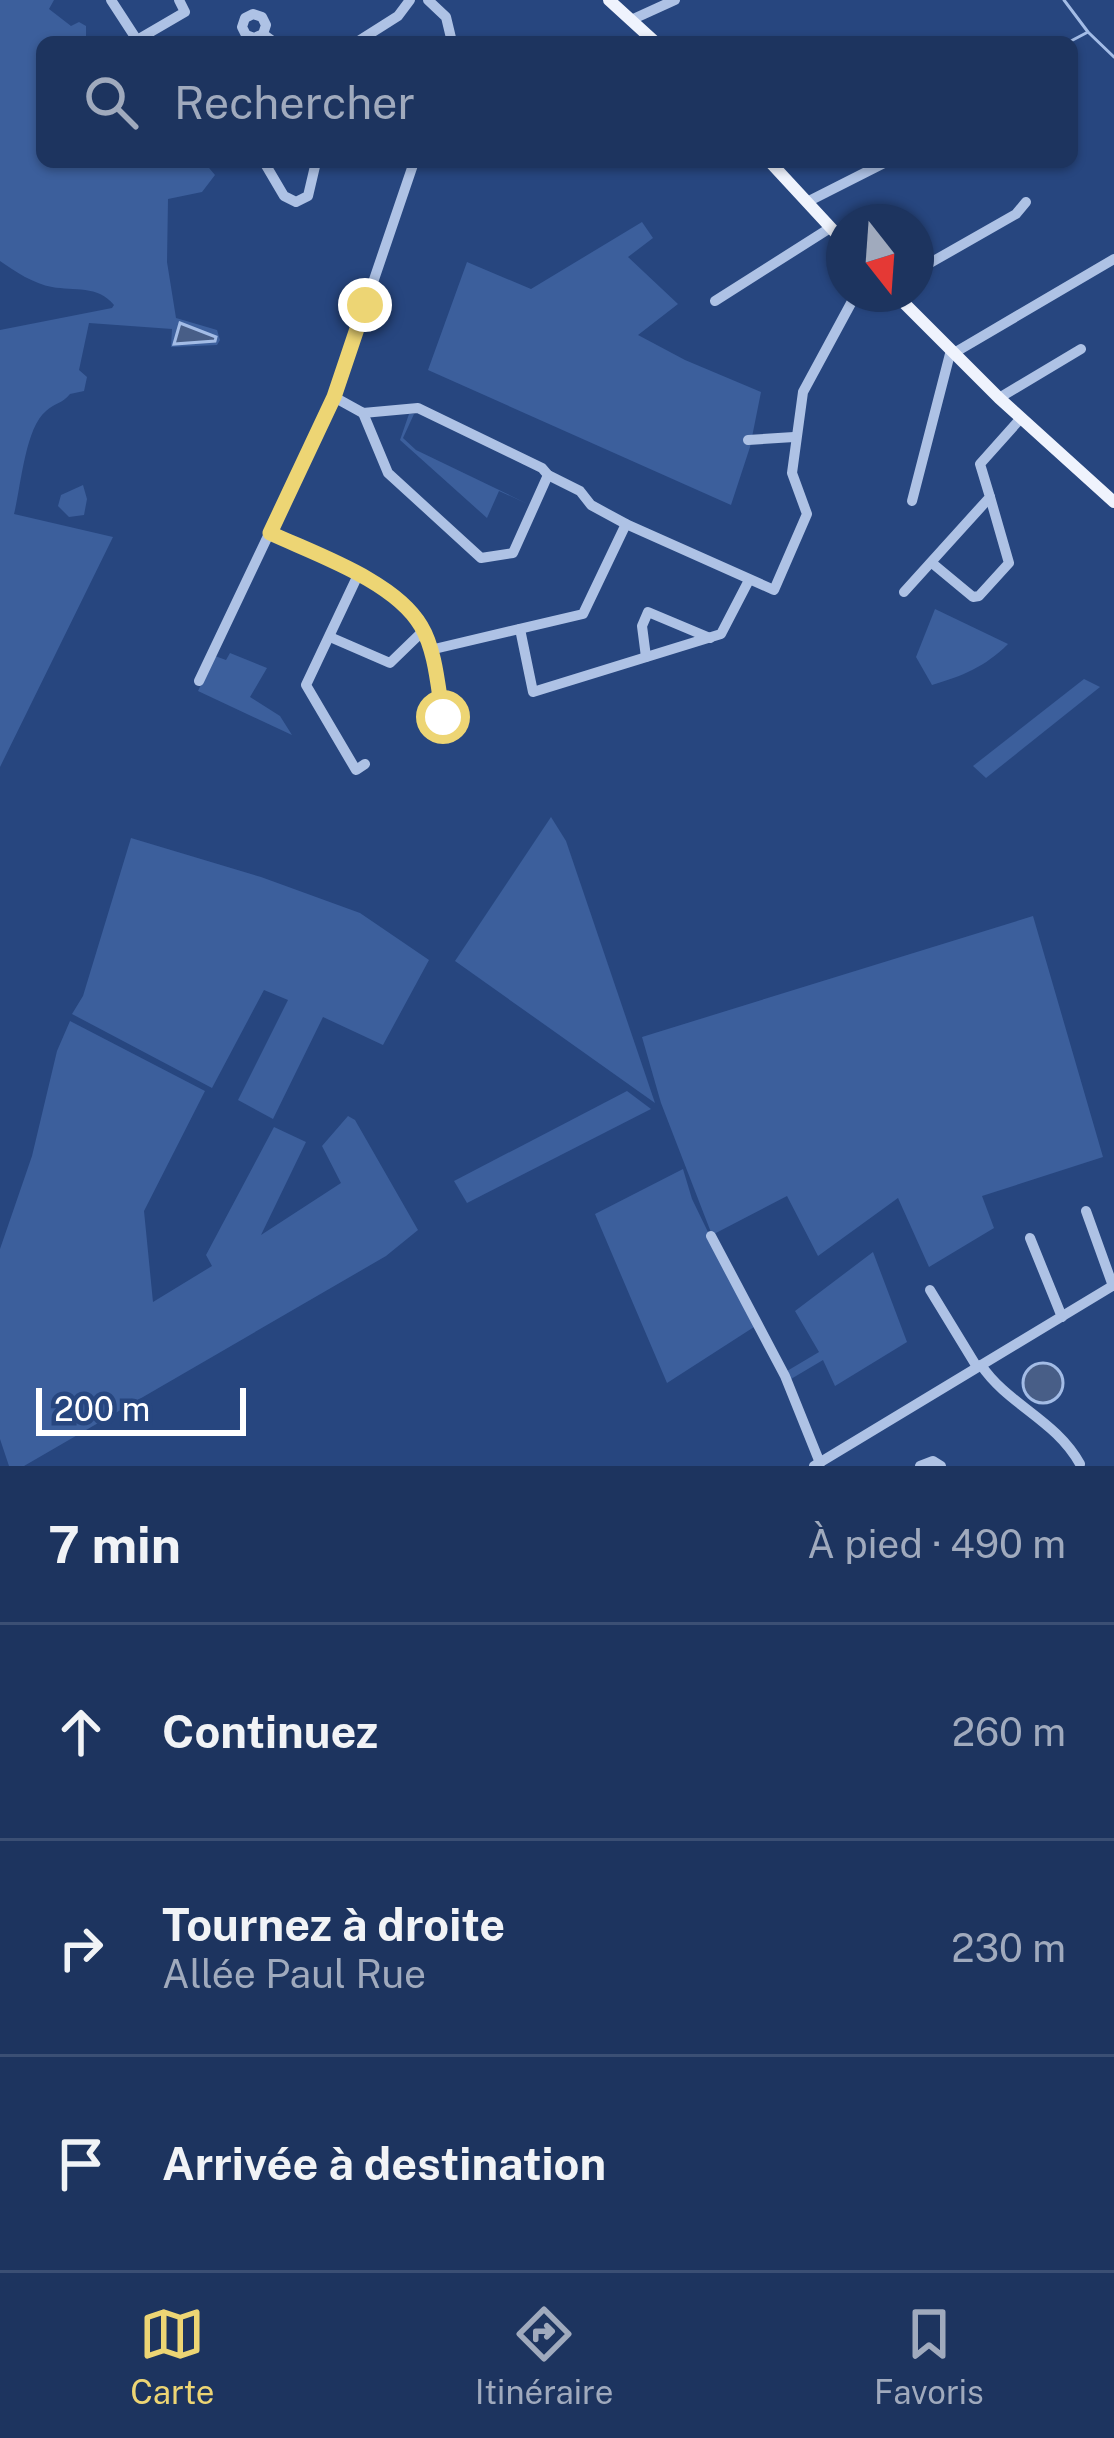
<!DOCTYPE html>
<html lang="fr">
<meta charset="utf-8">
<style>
body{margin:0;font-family:"Public Sans",sans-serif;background:#253c65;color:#f1f3f6}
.compass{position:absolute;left:826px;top:204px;width:108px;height:108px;border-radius:50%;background:#1d345f;box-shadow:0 3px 9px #0004;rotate:163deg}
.scale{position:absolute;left:36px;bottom:30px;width:210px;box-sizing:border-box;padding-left:12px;border:6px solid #fff;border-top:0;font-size:33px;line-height:42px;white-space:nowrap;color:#fff;-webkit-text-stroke:9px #27467f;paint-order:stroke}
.stop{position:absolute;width:36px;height:36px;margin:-27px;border:9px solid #edd574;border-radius:50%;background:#fff}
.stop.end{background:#edd574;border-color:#fff;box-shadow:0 3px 12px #0008}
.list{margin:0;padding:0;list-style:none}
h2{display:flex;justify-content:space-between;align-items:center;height:156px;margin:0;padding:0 48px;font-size:51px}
h2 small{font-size:39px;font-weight:400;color:#a0aabd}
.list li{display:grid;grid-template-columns:78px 1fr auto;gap:36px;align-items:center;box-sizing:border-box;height:216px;padding:0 48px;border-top:3px solid #3b4f74}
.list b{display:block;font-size:45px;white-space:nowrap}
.list p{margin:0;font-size:39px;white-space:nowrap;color:#a0aabd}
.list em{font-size:39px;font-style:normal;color:#a0aabd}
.icon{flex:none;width:66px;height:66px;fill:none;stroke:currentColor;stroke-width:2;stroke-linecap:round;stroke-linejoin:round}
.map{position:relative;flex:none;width:1114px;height:1466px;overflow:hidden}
.search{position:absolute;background:#1d345f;box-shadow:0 3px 9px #0004;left:36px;right:36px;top:36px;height:132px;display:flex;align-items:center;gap:30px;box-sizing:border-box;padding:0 42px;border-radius:18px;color:#a0aabd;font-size:45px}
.sheet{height:804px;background:#1d345f}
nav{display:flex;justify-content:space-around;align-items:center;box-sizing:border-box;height:168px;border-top:3px solid #3b4f74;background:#1d345f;font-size:33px;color:#a0aabd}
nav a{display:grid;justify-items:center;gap:6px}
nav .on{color:#edd574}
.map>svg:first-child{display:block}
.green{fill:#3c5f9c}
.water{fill:#485e87;stroke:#a3bce6;stroke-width:3}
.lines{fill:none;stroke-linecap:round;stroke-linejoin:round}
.stream{stroke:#a3bce6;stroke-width:3}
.minor{stroke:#aec2e5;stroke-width:10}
.major{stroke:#eff3fd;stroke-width:12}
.route{stroke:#edd574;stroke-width:15}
</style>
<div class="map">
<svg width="1114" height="1466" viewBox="0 0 1114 1466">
<rect width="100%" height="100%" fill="#27467f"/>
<!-- green -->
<g class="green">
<path d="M0,0H54L49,9L71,26L79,22L86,26V42H42V162H204L215,175L202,192L168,199L167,262L176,318L217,330L220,340L217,345L171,347L172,329L89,323L79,370L87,377L84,391L70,394C62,404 54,403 46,411C25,428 21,487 14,514L113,537L0,767V330L112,308L114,305C98,285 74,291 52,287C34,284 14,271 0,261Z"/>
<polygon points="642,222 653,238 628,257 678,304 638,335 685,360 761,392 750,447 731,505 428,370 467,262 531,289"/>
<polygon points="409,414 414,414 403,438 416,450 530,505 499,491 487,518 400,440"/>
<polygon points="83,485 87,499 84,515 69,517 58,506 61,495"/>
<path d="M935,609L1008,644C985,667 962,676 932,685L916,657Z"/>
<polygon points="230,653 267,668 250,697 280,716 292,735 198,691 215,656 226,660"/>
<polygon points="1084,679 1100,687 986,778 973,766"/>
<polygon points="551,817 566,841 655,1103 455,961"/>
<polygon points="131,838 261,877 360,913 429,960 383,1045 323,1017 273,1119 238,1100 288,1000 264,990 212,1088 72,1014 83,996"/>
<polygon points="1033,916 1103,1157 982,1196 994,1228 929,1267 898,1198 818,1256 787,1196 712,1235 661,1103 642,1037"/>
<polygon points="70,1021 205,1091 144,1211 153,1302 212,1266 206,1255 274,1127 306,1142 261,1235 341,1183 322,1146 348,1116 355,1120 418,1230 386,1256 24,1466 9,1466 0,1439 0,1249 32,1156 57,1051"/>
<polygon points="627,1091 651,1109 467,1203 454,1181"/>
<polygon points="683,1169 692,1199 754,1327 667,1383 595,1214"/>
<polygon points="873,1252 907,1342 835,1386 823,1360 791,1379 787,1371 819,1352 795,1311"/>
</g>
<!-- water -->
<g class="water">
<polygon points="180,323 216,337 215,341 174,344"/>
<circle cx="1043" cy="1383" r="20"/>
</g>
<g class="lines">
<!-- stream -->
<g class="stream">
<polyline points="1064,0 1088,32 1069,42"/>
<polyline points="1089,33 1114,57"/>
</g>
<!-- minor -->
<g class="minor">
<polyline points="111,0 137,40 185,12 179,0"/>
<polyline points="428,0 446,17 452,42"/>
<polyline points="631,20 675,0"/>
<polyline points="263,34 266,25 262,17 253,14 245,18 242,27 246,35 254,38 263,34 274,42"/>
<polyline points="357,42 398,16 410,0"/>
<polyline points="264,162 284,196 296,202 308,196 316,162"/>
<polyline points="807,202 886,162"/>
<polyline points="916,271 1016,214 1026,202"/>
<polyline points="715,301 830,228"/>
<polyline points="954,353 1114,259"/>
<polyline points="334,397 363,413 418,408 542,468 548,475 580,491 591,505 626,524 774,590 807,514 792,473 803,392 856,294"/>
<polyline points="999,398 1081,349"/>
<polyline points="363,413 388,473 481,558 513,553 548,475"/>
<polyline points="748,440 794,437"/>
<polyline points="912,501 951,350"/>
<path d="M270,533C315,554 395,581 421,626C436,652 438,688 444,717L435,719"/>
<polyline points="932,563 973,597 979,596 1009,563 990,497"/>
<polyline points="358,575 306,685 356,770 365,764"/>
<polyline points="904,592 990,497 980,464 1021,418"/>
<polyline points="520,629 533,692 721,634 748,582"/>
<polyline points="330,637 390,663 423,631"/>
<polyline points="430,650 583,614 626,524"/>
<polyline points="646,657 642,626 648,612 710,638"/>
<polyline points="199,681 334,397 414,162"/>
<polyline points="1086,1211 1113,1286"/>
<polyline points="711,1236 785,1376 820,1463"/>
<polyline points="1030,1238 1062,1317"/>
<polyline points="930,1290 977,1367"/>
<path d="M981,1365C1008,1405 1056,1420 1080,1464"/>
<polyline points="814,1466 1114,1285"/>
<polyline points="920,1466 933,1461 941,1466"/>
</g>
<!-- major -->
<g class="major">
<polyline points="609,0 655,42"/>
<polyline points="770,162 844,242"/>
<polyline points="895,294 999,398 1114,502"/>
</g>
</g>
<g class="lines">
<!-- route -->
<path class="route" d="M365,305L334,397L270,533C315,554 395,581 421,626C436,651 438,689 443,717"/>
</g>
</svg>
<svg class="compass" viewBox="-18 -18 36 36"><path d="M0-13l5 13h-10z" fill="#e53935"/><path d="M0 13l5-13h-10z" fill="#a0aabd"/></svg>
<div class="scale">200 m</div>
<div class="stop" style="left:443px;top:717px"></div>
<div class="stop end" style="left:365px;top:305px"></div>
<div class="search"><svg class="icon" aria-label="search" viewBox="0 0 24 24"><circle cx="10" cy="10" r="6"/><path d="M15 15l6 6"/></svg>Rechercher</div>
</div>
<section class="sheet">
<h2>7 min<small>À pied · 490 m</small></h2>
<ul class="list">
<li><svg class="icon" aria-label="ahead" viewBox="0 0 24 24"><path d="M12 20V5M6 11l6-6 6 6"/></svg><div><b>Continuez</b></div><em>260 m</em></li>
<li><svg class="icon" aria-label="right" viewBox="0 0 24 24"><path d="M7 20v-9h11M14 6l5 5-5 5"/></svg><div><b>Tournez à droite</b><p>Allée Paul Rue</p></div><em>230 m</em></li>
<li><svg class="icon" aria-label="arrive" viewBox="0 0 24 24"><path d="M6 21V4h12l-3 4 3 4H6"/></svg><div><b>Arrivée à destination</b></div></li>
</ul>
</section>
<nav>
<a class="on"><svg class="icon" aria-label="map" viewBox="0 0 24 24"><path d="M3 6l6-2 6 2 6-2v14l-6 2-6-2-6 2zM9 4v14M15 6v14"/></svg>Carte</a>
<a><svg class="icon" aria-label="directions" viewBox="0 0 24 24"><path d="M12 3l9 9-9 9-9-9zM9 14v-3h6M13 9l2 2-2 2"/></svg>Itinéraire</a>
<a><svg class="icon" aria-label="saved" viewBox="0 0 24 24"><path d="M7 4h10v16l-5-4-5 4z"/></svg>Favoris</a>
</nav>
